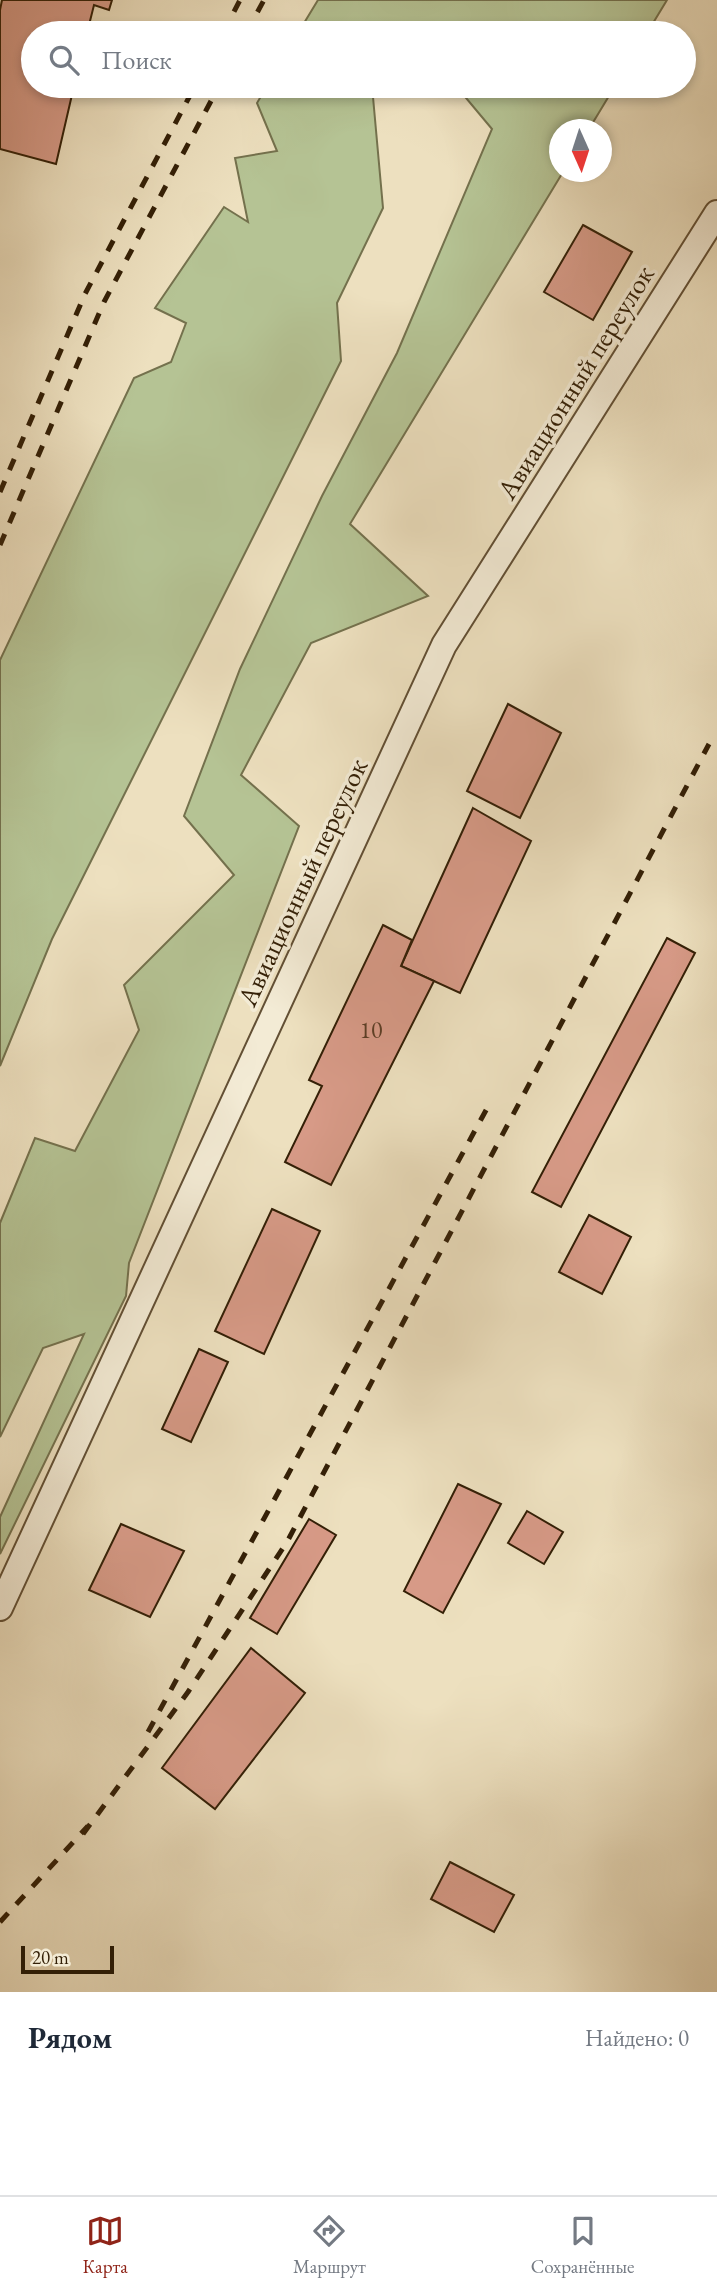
<!DOCTYPE html>
<html lang="ru">
<meta charset="utf-8">
<style>
body{margin:0;font-family:"EB Garamond",serif;background:#f6f6f7;color:#1f2937}
.compass{position:absolute;left:549px;top:119px;width:63px;height:63px;border-radius:50%;background:#fff;box-shadow:0 4px 10px #0003;rotate:177deg}
.scale{position:absolute;left:21px;bottom:18px;width:93px;box-sizing:border-box;padding-left:7px;border:4px solid #331f06;border-top:0;font-size:19px;line-height:24px;white-space:nowrap;color:#331f06;-webkit-text-stroke:5px #f3ebd5;paint-order:stroke}
.list{margin:0;padding:0;list-style:none}
h2{display:flex;justify-content:space-between;align-items:center;height:91px;margin:0;padding:0 28px;font-size:30px}
h2 small{font-size:23px;font-weight:400;color:#747a83}
.icon{flex:none;width:38px;height:38px;fill:none;stroke:currentColor;stroke-width:2;stroke-linecap:round;stroke-linejoin:round}
.map{position:relative;flex:none;width:717px;height:1992px;overflow:hidden}
.search{position:absolute;background:#fff;box-shadow:0 4px 10px #0003;left:21px;right:21px;top:21px;height:77px;display:flex;align-items:center;gap:18px;box-sizing:border-box;padding:0 24px;border-radius:38px;color:#747a83;font-size:26px}
.sheet{height:203px;background:#fff}
nav{display:flex;justify-content:space-around;align-items:center;box-sizing:border-box;height:98px;border-top:2px solid #e0e1e3;background:#fff;font-size:19px;color:#747a83}
nav a{display:grid;justify-items:center;gap:4px}
nav .on{color:#8f2418}
.map>svg:first-child{display:block}
.green{fill:#b5c394;stroke:#74714d;stroke-width:2}
.building{fill:#d79a87;stroke:#331f06;stroke-width:2}
.lines{fill:none;stroke-linecap:round;stroke-linejoin:round}
.street-casing{stroke:#624f34;stroke-width:28}
.street{stroke:#f3ebd5;stroke-width:24}
.rail{stroke:#331f06;stroke-width:5;stroke-dasharray:12 12;stroke-linecap:butt}
.labels{text-anchor:middle;stroke-width:7;stroke-linejoin:round;paint-order:stroke}
.number-label{font-size:24px;fill:#5c3e26}
.street-label{font-size:28px;fill:#331f06;stroke:#f3ebd5}
</style>
<div class="map">
<svg width="717" height="1992" viewBox="0 0 717 1992">
<rect width="100%" height="100%" fill="#ede0bf"/>
<filter id="stains"><feTurbulence type="fractalNoise" baseFrequency=".00286" numOctaves="4"/><feColorMatrix values="0 0 0 0 .2 0 0 0 0 .09 0 0 0 0 .02 0 0 0 .5 -.17"/></filter>
<radialGradient id="worn" r=".72"><stop offset=".6" stop-color="#630" stop-opacity="0"/><stop offset="1" stop-color="#630" stop-opacity=".3"/></radialGradient>
<!-- green -->
<g class="green">
<polygon points="318,0 667,0 647,33 412,33 403,23 391,33 298,33"/>
<polygon points="267,86 372,86 383,208 337,303 341,361 52,939 0,1066 0,660 134,378 171,362 186,323 155,308 224,207 248,222 235,158 277,151 257,103"/>
<polygon points="456,86 615,86 589,129 560,130 560,172 563,172 350,524 428,596 311,643 241,775 299,826 129,1263 126,1296 0,1554 0,1517 84,1334 43,1348 0,1437 0,1223 35,1138 75,1151 139,1030 124,985 234,875 184,816 240,669 322,496 397,353 492,129"/>
</g>
<!-- building -->
<g class="building">
<polygon points="2,0 112,0 109,10 94,5 87,33 33,33 33,86 74,86 56,164 0,149 0,10"/>
<polygon points="583,225 632,252 593,320 544,292"/>
<polygon points="508,704 561,733 520,818 467,791"/>
<polygon points="473,808 531,841 460,993 401,966"/>
<polygon points="383,925 412,940 401,966 434,981 331,1185 285,1162 322,1086 309,1080"/>
<polygon points="667,938 695,953 561,1207 532,1192"/>
<polygon points="272,1209 320,1231 264,1354 215,1331"/>
<polygon points="589,1215 631,1237 602,1294 559,1272"/>
<polygon points="199,1349 228,1362 191,1442 162,1429"/>
<polygon points="458,1484 501,1504 443,1613 404,1591"/>
<polygon points="527,1511 563,1532 544,1564 508,1543"/>
<polygon points="309,1519 336,1535 277,1634 250,1618"/>
<polygon points="121,1524 184,1551 150,1617 89,1590"/>
<polygon points="251,1648 305,1693 215,1809 162,1768"/>
<polygon points="450,1862 514,1895 494,1932 431,1899"/>
</g>
<g class="lines">
<defs>
<polyline id="street" points="0,1608 444,645 717,213"/>
</defs>
<!-- street casing -->
<use href="#street" class="street-casing"/>
<!-- street -->
<use href="#street" class="street"/>
<!-- rail -->
<g class="rail">
<polyline points="223,33 240,0"/>
<polyline points="246,33 264,0"/>
<polyline points="0,492 85,294 195,86"/>
<polyline points="0,545 104,302 219,86"/>
<polyline points="148,1732 491,1101"/>
<polyline points="83,1834 188,1692 287,1542 709,744"/>
<polyline points="0,1922 88,1826"/>
</g>
</g>
<g class="labels">
<!-- number labels -->
<g class="number-label">
<text x="371" y="1038">10</text>
</g>
<!-- street labels -->
<g class="street-label">
<text transform="translate(575 382) rotate(-58)" y="10">Авиационный переулок</text>
<text transform="translate(302 882) rotate(-65)" y="10">Авиационный переулок</text>
</g>
</g>
<rect width="100%" height="100%" filter="url(#stains)"/>
<rect width="100%" height="100%" fill="url(#worn)"/>
</svg>
<svg class="compass" viewBox="-18 -18 36 36"><path d="M0-13l5 13h-10z" fill="#e53935"/><path d="M0 13l5-13h-10z" fill="#747a83"/></svg>
<div class="scale">20 m</div>
<div class="search"><svg class="icon" aria-label="search" viewBox="0 0 24 24"><circle cx="10" cy="10" r="6"/><path d="M15 15l6 6"/></svg>Поиск</div>
</div>
<section class="sheet">
<h2>Рядом<small>Найдено: 0</small></h2>
<ul class="list">
</ul>
</section>
<nav>
<a class="on"><svg class="icon" aria-label="map" viewBox="0 0 24 24"><path d="M3 6l6-2 6 2 6-2v14l-6 2-6-2-6 2zM9 4v14M15 6v14"/></svg>Карта</a>
<a><svg class="icon" aria-label="directions" viewBox="0 0 24 24"><path d="M12 3l9 9-9 9-9-9zM9 14v-3h6M13 9l2 2-2 2"/></svg>Маршрут</a>
<a><svg class="icon" aria-label="saved" viewBox="0 0 24 24"><path d="M7 4h10v16l-5-4-5 4z"/></svg>Сохранённые</a>
</nav>
